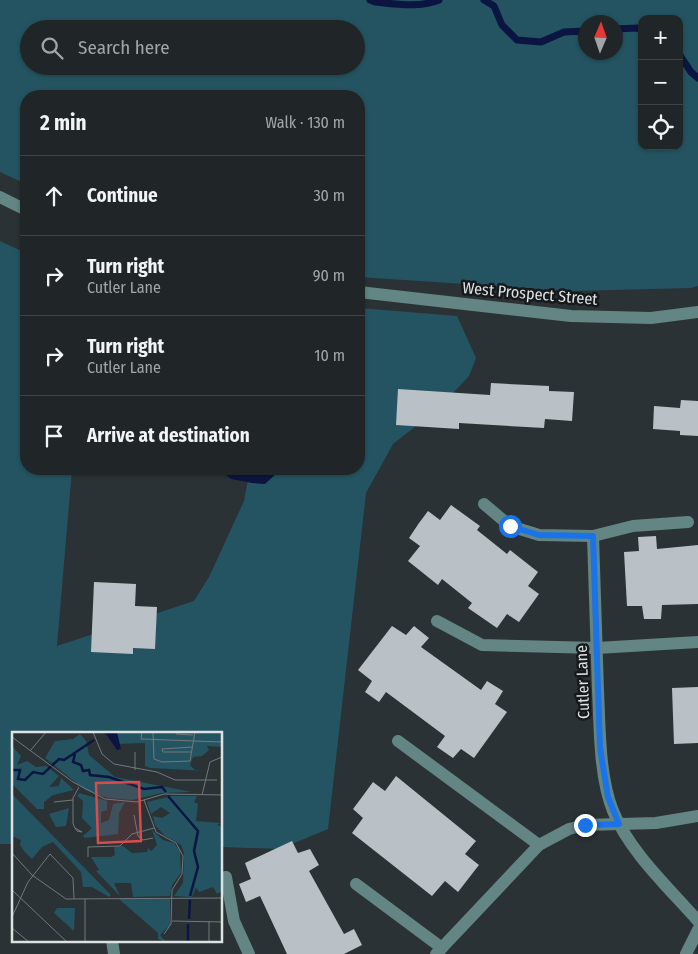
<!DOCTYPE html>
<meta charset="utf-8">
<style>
body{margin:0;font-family:"Fira Sans Condensed",sans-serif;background:#2d3234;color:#f1f3f6}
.controls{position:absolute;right:15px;top:15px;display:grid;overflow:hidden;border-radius:10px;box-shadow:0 1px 4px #0004}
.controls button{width:45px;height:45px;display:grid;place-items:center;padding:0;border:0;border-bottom:1px solid #3d4345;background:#202628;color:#f1f3f6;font:25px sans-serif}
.compass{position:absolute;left:578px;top:15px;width:45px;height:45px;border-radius:50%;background:#202628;box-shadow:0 1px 4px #0004;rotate:2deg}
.stop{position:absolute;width:15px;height:15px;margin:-11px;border:4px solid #1a73e8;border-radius:50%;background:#fff}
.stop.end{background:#1a73e8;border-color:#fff;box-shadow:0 1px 5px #0008}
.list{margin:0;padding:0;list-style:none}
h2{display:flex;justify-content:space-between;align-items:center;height:65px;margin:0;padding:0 20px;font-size:21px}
h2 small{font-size:16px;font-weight:400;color:#a2a5a8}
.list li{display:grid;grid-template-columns:32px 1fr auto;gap:15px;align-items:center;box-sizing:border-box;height:80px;padding:0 20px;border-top:1px solid #3d4345}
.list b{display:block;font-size:19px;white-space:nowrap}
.list p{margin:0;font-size:16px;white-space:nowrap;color:#a2a5a8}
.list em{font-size:16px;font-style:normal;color:#a2a5a8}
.icon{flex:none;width:28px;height:28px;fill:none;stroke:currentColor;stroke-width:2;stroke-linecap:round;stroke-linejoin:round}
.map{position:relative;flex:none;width:698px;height:954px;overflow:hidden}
.search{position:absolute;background:#202628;box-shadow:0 1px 4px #0004;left:20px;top:20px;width:345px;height:55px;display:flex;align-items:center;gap:12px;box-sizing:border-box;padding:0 18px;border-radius:28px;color:#a2a5a8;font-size:19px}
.panel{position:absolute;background:#202628;box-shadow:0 1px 4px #0004;left:20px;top:90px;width:345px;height:385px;border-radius:20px}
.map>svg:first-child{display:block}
.green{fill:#245461;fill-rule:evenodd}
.water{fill:#0c1541}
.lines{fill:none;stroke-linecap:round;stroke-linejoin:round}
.stream{stroke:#0c1541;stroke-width:7}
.building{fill:#b9c1c7}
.minor{stroke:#638583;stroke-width:12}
.route{stroke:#1a73e8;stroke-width:6}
.labels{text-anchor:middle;stroke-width:5;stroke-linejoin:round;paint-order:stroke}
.street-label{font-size:16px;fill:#dde2e3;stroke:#16191b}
.inset-river{fill:none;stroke:#0c1541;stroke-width:2.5}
.inset-road{fill:none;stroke:#72787b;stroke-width:1}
.view{fill:#d74d4d;fill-opacity:0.15;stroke:#d74d4d;stroke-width:2.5}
.inset-edge{fill:none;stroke:#dde2e3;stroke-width:2.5}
</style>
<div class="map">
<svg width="698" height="954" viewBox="0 0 698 954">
<rect width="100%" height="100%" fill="#2a3235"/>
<!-- green -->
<g class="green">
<path d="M0,0H698V286L691,288L572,291L359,277V96H26V184L0,172ZM642,19H679V146H642ZM586,22H616V52H586ZM29,29H356V66H29Z"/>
<polygon points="0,241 26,253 26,469 72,469 57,646 194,601 209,577 244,501 250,469 359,469 359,308 457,316 476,358 469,376 439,408 393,444 366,493 328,829 280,849 221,847 221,733 14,733 14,844 0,844"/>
</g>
<!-- water -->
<polygon class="water" points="218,469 279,469 276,474 265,484 252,483 231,479"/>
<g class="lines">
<!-- stream -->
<g class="stream">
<path d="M370,0L375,2C395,4 420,8 439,0"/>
<polyline points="484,0 494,6 502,25 517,40 541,42 564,32 586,31"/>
<polyline points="616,29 637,28 642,30"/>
<polyline points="679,54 691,72 698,78"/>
</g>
</g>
<!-- building -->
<g class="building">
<polygon points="491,383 549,386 549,391 574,392 572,421 545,419 544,428 459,423 459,429 396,425 398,389 490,395"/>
<polygon points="681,400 698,401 698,436 680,435 680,431 653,429 654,406 680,408"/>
<polygon points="451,505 480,526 477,530 507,554 510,550 538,572 528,586 539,594 519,622 507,614 497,628 468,608 472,603 442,579 438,585 408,561 420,546 409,538 419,523 428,511 440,520"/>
<polygon points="656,536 657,549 698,545 698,604 662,605 661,619 644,619 642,606 627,606 624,552 639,551 638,537"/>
<polygon points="94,582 136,584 135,606 157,607 155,649 133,648 133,654 91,652"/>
<polygon points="392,626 406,635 414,626 429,638 421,647 481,690 487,681 503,691 495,704 507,712 474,758 461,749 453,758 437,747 445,736 386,692 379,702 365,692 372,681 358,670"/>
<polygon points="698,687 698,743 674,744 672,688"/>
<polygon points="396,776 476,841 465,854 479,865 458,892 445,881 432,896 352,833 363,818 353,809 362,797 373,782 385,791"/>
<polygon points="292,841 298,853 310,849 319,865 309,871 344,934 354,929 362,945 344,954 287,954 260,896 246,902 239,884 251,879 245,863"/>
</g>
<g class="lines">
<!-- minor -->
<g class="minor">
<polyline points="0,197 26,210"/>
<polyline points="359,292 571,316 651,318 698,312"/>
<polyline points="484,504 510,526 539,535 593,536 633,526 688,522"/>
<path d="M593,536C595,588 596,639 598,691C600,728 599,776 613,811C629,851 669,888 698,921"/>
<polyline points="437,621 482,645 597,648 698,642"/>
<polyline points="398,741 539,845"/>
<polyline points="226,877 234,921 249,954"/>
<polyline points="356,884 442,948"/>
<polyline points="112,940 114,954"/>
<polyline points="436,954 539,845 569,829 585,825 656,823 698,816"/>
<polyline points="686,954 698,930"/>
</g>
</g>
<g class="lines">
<!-- route -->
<polyline class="route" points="510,526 539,535 593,536 600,748 608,797 619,824 585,825"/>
</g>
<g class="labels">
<!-- street labels -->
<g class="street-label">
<text transform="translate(530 293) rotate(5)" y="6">West Prospect Street</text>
<text transform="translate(582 682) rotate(-92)" y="6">Cutler Lane</text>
</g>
</g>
<!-- overview -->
<g transform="translate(12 732)">
<rect width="210" height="210" fill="#2a3235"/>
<path d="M105,0H210V15L195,14L197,18L190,24L181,25L178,33L183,38L194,39L138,36L133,34V11L106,12ZM68,2L74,9L77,23L103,45L180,60L150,61L120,68L96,66L73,58L33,26L43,9L61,7ZM0,14L9,24L5,33L15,29L24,35L34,34L47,44L37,55L47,54L49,46L62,58L41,63L32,70V77H25L0,52ZM67,61L95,69V78L89,80V91L97,88L101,72L113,70L107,81L106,102L73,106L71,104L80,96L70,86L71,69L65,64ZM0,62L99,163L97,165L80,155H71L69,140L41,110L30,115L20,127L12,119L8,113L9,108L0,104ZM160,64H185L182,70L186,72L184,89L208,91L205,93L210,95V159L205,162L201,155L187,160L184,155L180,165L162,164L171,151L172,121L169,113L152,103L143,93L141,84L150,86L158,81L149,75L139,82L135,70ZM57,76L54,94L44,95L37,82ZM140,98L151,108L162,111L168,119L169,141L160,153L158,164L121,165L119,151H102L108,164L84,139L87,138L79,125H99L103,123L102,115L111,114L120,121L135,120L136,116L139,119L145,113ZM107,167H158V193L148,203L154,210L146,207V201ZM45,176H63L62,199L42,181Z" fill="#245461"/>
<path d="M87,0H105L109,17L105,18L94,2Z" fill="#0c1541"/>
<path class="inset-river" d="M63,22L61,30L69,33L71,39L77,38L78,43L97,45L132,57L150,55L154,60M0,38H8L6,47L13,48L21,40L31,42L47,27L52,28L82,8M156,64L186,99L182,119L186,135L178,164M177,187L178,168M176,192V210"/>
<path class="inset-road" d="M81,0L90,22L102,32L145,40L163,48H205M130,0L129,7L210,10M141,0L142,27L150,30L178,29L183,0M164,2L181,3M0,5L61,50L93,67L125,70L152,62L210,63M18,19L34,0M180,20H151L150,17L181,15M123,38V20M190,63L198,30L210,25M132,68L144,100L164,111L171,124L170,142L160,158L159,192L152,202M42,70L61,68M122,83L126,104L131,108L141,106M63,96L70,100L65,99L63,96L62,94L61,91V66L67,55M0,121L20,143L54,167L210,166M76,125V115L108,114L120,102L142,96M0,158L55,210M73,167V210M0,185L16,150L38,122L61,146L62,167M160,189L210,190M0,196L17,210M197,210V189"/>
<path class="view" d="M127,50L129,109L86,111L84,51Z"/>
<rect width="210" height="210" class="inset-edge"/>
</g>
</svg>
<div class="controls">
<button>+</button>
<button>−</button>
<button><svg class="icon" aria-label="locate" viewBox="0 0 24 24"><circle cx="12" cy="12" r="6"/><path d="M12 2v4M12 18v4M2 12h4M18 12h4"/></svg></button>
</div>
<svg class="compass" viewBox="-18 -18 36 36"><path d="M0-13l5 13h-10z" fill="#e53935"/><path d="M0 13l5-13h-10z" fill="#a2a5a8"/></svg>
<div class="stop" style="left:510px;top:526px"></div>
<div class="stop end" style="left:585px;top:825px"></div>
<div class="search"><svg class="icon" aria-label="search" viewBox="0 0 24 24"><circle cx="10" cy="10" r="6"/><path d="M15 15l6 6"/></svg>Search here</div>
<section class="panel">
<h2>2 min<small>Walk · 130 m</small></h2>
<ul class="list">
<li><svg class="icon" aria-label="ahead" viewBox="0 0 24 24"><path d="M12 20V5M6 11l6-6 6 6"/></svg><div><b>Continue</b></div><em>30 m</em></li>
<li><svg class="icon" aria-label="right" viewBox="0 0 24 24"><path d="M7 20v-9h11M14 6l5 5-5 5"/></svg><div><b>Turn right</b><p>Cutler Lane</p></div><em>90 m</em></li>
<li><svg class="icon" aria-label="right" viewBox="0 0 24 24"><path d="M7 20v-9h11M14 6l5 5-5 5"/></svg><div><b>Turn right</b><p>Cutler Lane</p></div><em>10 m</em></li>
<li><svg class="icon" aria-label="arrive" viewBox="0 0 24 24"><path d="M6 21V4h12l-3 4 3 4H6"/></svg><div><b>Arrive at destination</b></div></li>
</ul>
</section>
</div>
